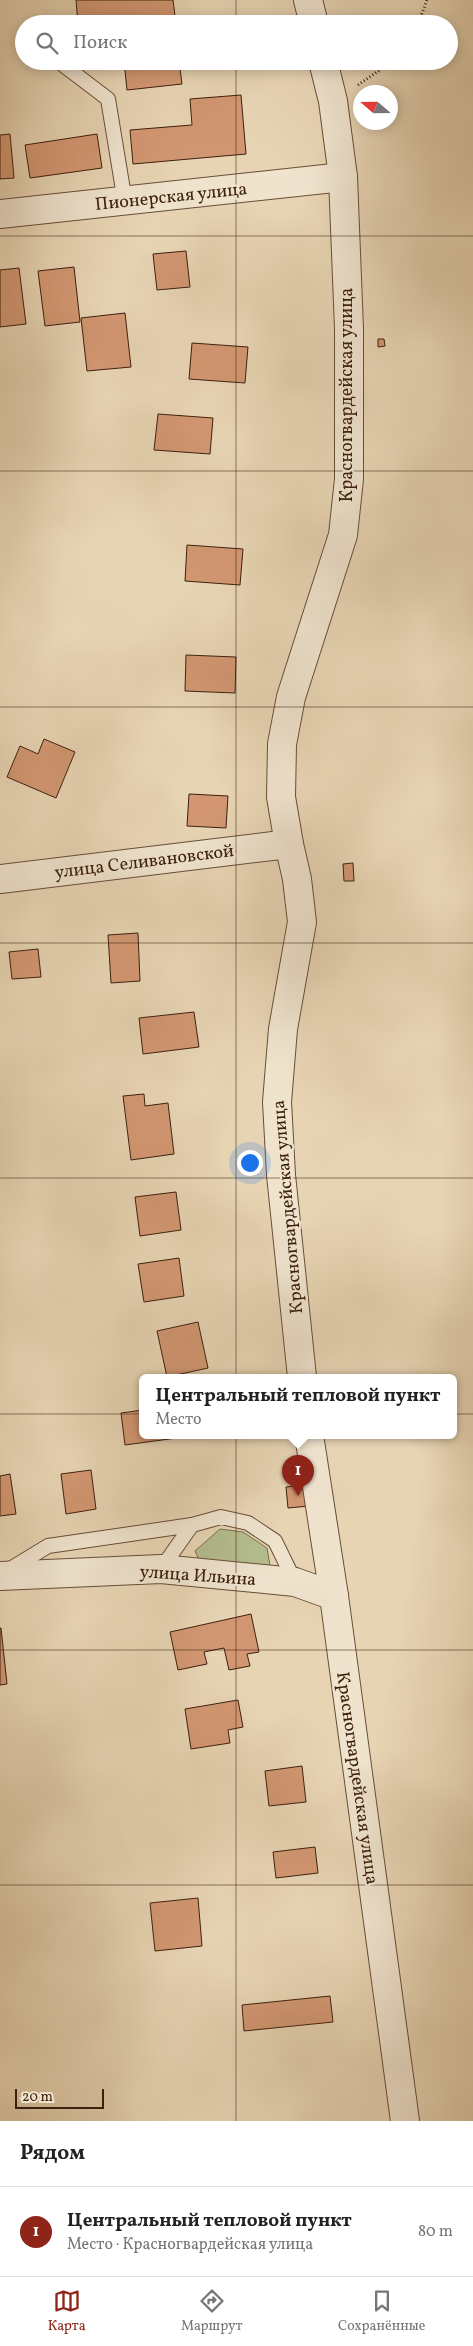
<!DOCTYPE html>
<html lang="ru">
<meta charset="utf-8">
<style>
body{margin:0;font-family:Vollkorn,serif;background:#f6f6f6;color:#222}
.compass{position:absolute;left:353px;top:85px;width:45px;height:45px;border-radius:50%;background:#fff;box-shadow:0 2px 12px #0003;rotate:290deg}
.scale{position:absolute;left:15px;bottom:12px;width:89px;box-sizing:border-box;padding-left:5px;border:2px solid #3d200e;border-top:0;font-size:14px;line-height:18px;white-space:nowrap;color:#3d200e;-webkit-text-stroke:4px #efe3ce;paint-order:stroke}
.you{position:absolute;left:249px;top:1162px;width:18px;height:18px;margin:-12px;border:4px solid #fff;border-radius:50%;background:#1a73e8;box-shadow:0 0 0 8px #1a73e833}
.badge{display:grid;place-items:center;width:32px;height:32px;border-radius:50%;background:#8f2418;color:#fff;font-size:16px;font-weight:700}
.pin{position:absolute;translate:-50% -41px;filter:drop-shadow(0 1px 2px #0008)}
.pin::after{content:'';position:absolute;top:26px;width:18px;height:15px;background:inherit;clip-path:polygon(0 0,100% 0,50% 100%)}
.popup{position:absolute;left:139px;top:1374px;width:318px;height:65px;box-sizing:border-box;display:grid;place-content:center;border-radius:8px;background:#fff;filter:drop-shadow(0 1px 4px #0005);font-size:16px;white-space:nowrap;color:#767676}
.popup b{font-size:19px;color:#222}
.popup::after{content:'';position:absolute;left:50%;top:100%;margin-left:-10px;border:10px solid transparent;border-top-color:#fff}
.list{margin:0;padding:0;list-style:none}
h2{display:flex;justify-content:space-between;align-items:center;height:65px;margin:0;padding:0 20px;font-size:21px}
h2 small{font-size:16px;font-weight:400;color:#767676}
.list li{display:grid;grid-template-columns:32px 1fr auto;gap:15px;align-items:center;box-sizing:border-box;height:90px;padding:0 20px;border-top:1px solid #e0e0e0}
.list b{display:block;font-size:19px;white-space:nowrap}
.list p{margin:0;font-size:16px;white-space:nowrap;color:#767676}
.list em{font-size:16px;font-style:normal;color:#767676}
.icon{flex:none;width:28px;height:28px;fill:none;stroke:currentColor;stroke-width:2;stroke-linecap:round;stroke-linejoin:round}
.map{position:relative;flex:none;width:473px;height:2121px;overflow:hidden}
.search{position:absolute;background:#fff;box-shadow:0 2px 12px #0003;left:15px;right:15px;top:15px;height:55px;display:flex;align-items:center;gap:12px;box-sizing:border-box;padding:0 18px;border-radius:28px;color:#767676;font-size:19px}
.sheet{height:155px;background:#fff}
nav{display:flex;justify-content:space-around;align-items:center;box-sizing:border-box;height:70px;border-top:1px solid #e0e0e0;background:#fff;font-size:14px;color:#767676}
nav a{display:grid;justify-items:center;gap:2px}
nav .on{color:#8f2418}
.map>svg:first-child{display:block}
.green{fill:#b4bd8e;stroke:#786e4e}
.building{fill:#d29772;stroke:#3d200e}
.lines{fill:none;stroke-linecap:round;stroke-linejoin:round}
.lane-casing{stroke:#684d37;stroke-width:16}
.street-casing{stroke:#684d37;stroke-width:30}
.path{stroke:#3d200e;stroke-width:3;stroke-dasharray:1 2.5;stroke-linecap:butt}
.lane{stroke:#efe3ce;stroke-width:14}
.street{stroke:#efe3ce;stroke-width:28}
.grid{fill:none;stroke:#3d200e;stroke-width:1;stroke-opacity:0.55}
.labels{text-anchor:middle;stroke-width:4.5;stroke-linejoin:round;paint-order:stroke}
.street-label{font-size:18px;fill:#3d200e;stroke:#efe3ce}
</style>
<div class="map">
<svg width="473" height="2121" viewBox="0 0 473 2121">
<rect width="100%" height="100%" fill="#e7d4b3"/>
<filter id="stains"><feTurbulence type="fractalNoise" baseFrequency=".004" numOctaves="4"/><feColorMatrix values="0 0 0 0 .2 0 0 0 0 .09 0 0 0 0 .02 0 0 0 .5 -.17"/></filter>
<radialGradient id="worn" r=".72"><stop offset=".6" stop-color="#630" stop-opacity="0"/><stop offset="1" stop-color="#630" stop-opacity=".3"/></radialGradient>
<!-- green -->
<polygon class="green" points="220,1529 243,1532 267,1548 271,1571 200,1562 195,1551"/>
<!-- building -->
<g class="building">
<polygon points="76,0 173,0 176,24 78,24"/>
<polygon points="124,61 179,61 182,84 127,90"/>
<polygon points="241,95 246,154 133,164 130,130 192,125 190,99"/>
<polygon points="10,134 14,178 0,179 0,135"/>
<polygon points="97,134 102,168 30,178 25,145"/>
<polygon points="186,251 190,287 157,290 153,254"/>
<polygon points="74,267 80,322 45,326 38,271"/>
<polygon points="19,268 26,324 0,327 0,270"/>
<polygon points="125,313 131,367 87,371 81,318"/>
<polygon points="378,339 384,339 385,346 378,347"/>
<polygon points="192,343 248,347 245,383 189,379"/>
<polygon points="158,414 213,418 210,454 154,450"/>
<polygon points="187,545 243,549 240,585 185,581"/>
<polygon points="186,655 236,657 235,693 185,691"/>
<polygon points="44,739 75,752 56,798 7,777 20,746 38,754"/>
<polygon points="189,794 228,796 226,828 187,826"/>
<polygon points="353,863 354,881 344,881 343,864"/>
<polygon points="138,933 140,981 111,983 108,935"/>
<polygon points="38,949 41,977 12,979 9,952"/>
<polygon points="194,1012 199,1047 143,1054 139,1018"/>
<polygon points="144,1094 145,1106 168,1103 174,1154 131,1160 123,1096"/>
<polygon points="176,1192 181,1230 140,1236 135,1197"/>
<polygon points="179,1258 184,1296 144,1302 138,1264"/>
<polygon points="198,1322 208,1368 167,1377 157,1331"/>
<polygon points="143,1410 143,1435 199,1435 125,1445 121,1413"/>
<polygon points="91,1470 96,1509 66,1514 61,1474"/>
<polygon points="10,1474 16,1514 0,1516 0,1476"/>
<polygon points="307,1484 309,1506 288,1508 286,1487"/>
<polygon points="251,1614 259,1652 247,1654 250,1666 229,1670 224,1648 204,1652 207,1664 178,1670 170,1632"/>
<polygon points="1,1628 7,1684 0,1685 0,1628"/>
<polygon points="238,1700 243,1727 228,1730 230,1743 191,1749 185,1709"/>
<polygon points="302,1766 306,1802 269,1806 265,1771"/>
<polygon points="315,1847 318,1873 276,1878 273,1852"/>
<polygon points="198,1898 202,1946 155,1951 150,1903"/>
<polygon points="330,1996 333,2022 244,2031 242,2005"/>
</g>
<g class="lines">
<defs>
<g id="lane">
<polyline points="58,61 108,99 125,202"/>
<polyline points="161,1569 192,1525 221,1517 248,1523 275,1541 295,1582"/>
<polyline points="7,1571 48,1546 192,1525"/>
</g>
<g id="street">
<polyline points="308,0 314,24"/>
<polyline points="0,214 343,177"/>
<polyline points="0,879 289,844"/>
<polyline points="302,1377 281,1175 277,1102 283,1029 302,922 297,879 289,844 281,797 282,744 291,697 343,535 349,479 349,329 343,177 333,101 323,61"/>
<polyline points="309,1435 334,1596 405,2121"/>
<polyline points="0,1576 161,1569 295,1582 334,1596"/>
</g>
</defs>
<!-- lane casing -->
<use href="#lane" class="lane-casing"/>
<!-- street casing -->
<use href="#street" class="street-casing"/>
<!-- path -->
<g class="path">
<polyline points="418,24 427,0"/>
<polyline points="358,85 393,61"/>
</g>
<!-- lane -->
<use href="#lane" class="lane"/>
<!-- street -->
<use href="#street" class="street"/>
</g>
<!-- grid -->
<path class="grid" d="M236,0V24M236,61V2121M0,236H473M0,471H473M0,707H473M0,943H473M0,1178H473M0,1414H473M0,1650H473M0,1885H473"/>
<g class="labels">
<!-- street labels -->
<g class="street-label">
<text transform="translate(171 196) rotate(-6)" y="6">Пионерская улица</text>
<text transform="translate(346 395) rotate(-90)" y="6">Красногвардейская улица</text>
<text transform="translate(144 861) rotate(-7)" y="6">улица Селивановской</text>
<text transform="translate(287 1207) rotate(-95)" y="6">Красногвардейская улица</text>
<text transform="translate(198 1575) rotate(4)" y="6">улица Ильина</text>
<text transform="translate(358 1778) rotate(82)" y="6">Красногвардейская улица</text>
</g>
</g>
<rect width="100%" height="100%" filter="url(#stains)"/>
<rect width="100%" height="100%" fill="url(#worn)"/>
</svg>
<svg class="compass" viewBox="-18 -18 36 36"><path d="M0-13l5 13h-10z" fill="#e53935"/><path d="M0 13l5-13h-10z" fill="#767676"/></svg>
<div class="scale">20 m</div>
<div class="you"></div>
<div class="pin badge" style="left:298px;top:1496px">1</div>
<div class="popup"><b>Центральный тепловой пункт</b>Место</div>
<div class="search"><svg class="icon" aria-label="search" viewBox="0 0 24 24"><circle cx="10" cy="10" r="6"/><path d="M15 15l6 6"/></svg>Поиск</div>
</div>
<section class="sheet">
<h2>Рядом<small></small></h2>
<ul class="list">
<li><span class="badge">1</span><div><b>Центральный тепловой пункт</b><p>Место · Красногвардейская улица</p></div><em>80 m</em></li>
</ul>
</section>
<nav>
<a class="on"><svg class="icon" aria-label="map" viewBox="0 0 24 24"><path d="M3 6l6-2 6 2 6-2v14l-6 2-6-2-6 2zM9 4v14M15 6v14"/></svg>Карта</a>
<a><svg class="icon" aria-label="directions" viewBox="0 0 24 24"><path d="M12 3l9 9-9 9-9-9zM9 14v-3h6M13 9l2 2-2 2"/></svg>Маршрут</a>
<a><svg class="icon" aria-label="saved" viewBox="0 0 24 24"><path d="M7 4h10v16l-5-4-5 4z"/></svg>Сохранённые</a>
</nav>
